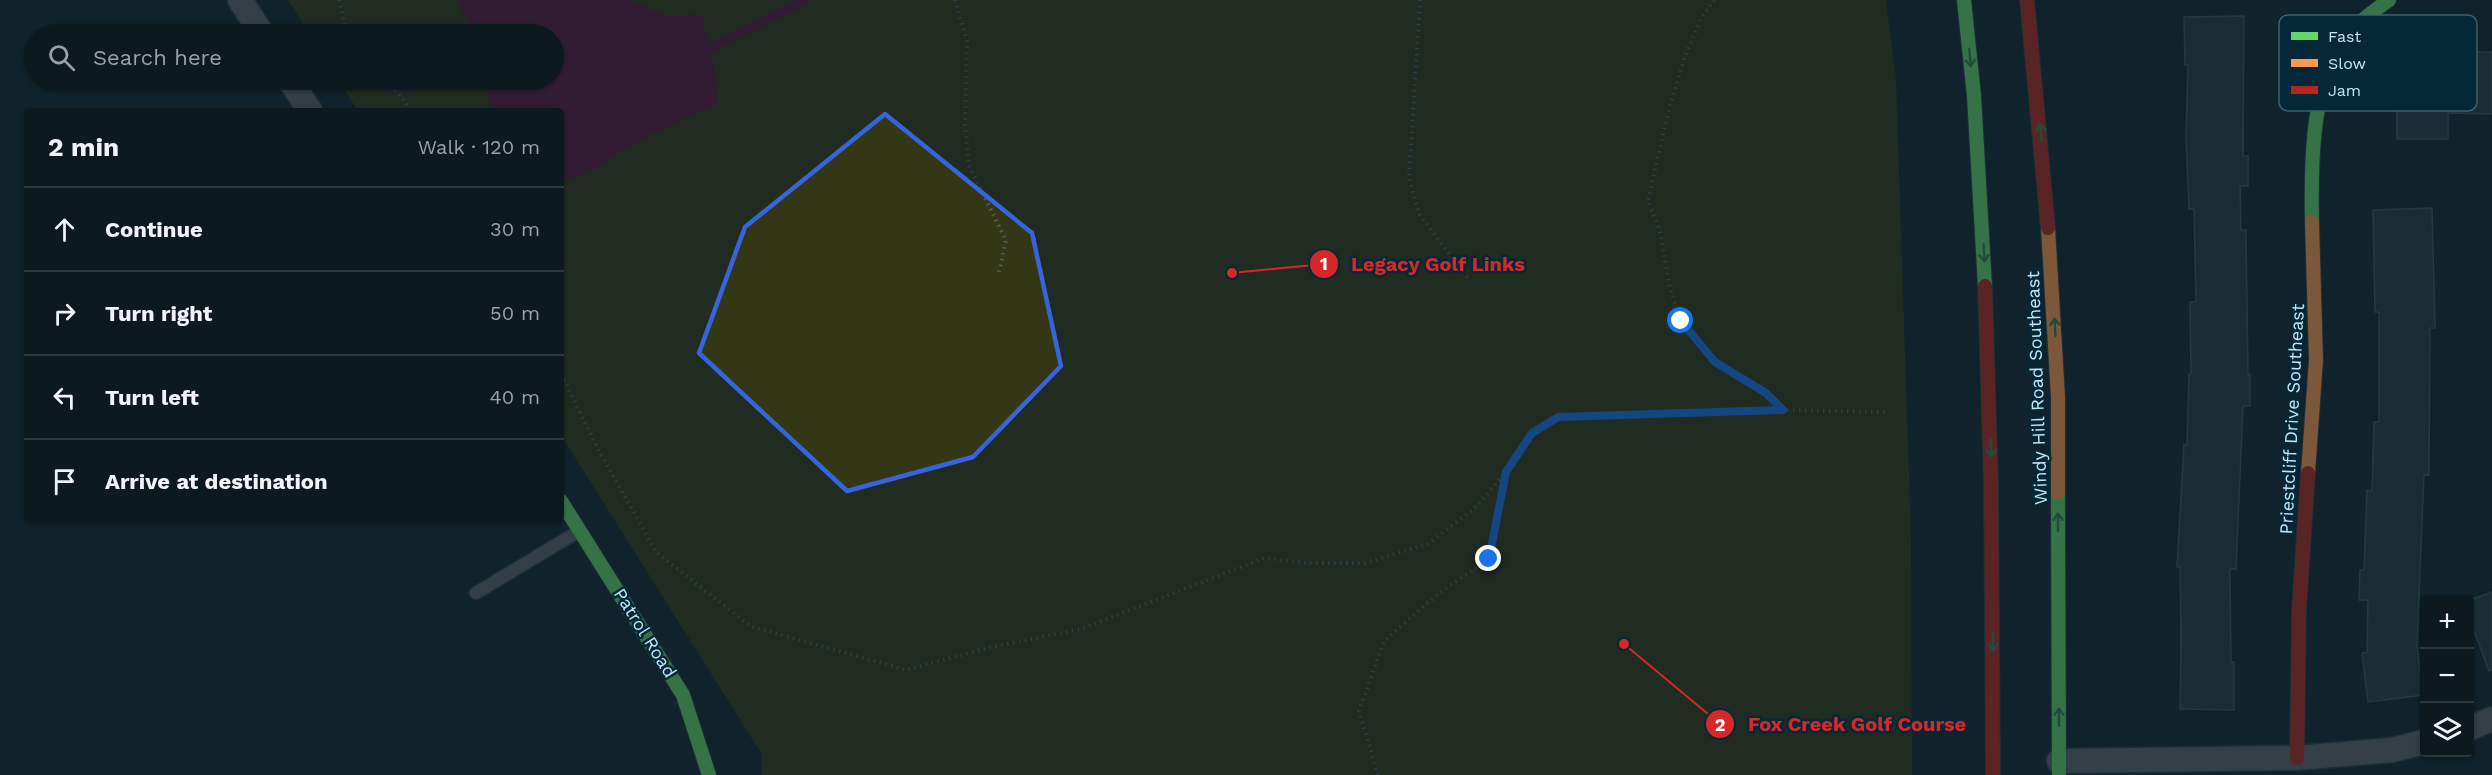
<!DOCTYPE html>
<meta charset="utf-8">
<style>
body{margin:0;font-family:"Work Sans",sans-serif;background:#152329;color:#f1f3f6}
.controls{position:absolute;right:18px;bottom:18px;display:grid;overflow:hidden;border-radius:6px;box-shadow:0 2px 4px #0004}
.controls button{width:54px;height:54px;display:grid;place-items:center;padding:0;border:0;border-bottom:2px solid #2c383e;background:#0c1a20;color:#f1f3f6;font:30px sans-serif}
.stop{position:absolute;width:18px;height:18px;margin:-14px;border:4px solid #1a73e8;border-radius:50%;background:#fff}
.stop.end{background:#1a73e8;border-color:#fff;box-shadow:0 2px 6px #0008}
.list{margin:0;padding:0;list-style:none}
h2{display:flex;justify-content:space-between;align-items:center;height:78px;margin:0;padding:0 24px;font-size:26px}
h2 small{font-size:20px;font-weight:400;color:#9aa1a5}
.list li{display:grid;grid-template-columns:39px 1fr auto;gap:18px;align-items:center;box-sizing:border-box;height:84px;padding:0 24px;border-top:2px solid #2c383e}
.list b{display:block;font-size:22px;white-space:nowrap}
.list em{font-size:20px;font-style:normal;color:#9aa1a5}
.icon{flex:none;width:33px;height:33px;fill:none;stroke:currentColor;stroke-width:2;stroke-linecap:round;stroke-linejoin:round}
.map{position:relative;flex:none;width:2492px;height:775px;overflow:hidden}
.search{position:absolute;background:#0c1a20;box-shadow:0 2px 4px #0004;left:24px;top:24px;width:540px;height:66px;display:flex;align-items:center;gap:15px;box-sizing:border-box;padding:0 21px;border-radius:33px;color:#9aa1a5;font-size:22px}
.panel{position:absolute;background:#0c1a20;box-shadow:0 2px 4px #0004;left:24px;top:108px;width:540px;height:414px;border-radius:6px}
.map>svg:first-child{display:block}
.green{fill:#333715}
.water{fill:#59143c}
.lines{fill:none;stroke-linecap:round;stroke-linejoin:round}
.stream{stroke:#59143c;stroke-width:9}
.building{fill:#263b41;stroke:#3b545a;stroke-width:1.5}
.lane-casing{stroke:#2c3d45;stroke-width:15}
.street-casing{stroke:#2c3d45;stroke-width:27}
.fast-casing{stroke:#2c3d45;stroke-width:16}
.slow-casing{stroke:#2c3d45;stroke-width:16}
.jam-casing{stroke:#2c3d45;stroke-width:16}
.path{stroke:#545d64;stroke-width:4;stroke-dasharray:1.5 4.5;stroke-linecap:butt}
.lane{stroke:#5f6069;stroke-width:12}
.street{stroke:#5f6069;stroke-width:24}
.fast{stroke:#63d668;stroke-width:14}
.slow{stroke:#ff974d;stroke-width:14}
.jam{stroke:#b3261e;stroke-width:14}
.oneway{stroke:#347f50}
.route{stroke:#1a73e8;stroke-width:8}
.marked{fill:none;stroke:#3664dc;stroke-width:4.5;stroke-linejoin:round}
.labels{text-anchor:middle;stroke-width:5;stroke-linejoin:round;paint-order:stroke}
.street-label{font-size:18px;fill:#c5e4f5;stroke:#042837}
.key{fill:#042837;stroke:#3e6070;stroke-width:1.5}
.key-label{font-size:16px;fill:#c5e4f5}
.leader{fill:none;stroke:#d62828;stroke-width:2}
.callout-dot{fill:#d62828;stroke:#042837;stroke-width:2}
.mark-label{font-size:18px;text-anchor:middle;font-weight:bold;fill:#fff}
.callout-label{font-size:20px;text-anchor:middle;font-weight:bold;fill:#d62828;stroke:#042837;stroke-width:5;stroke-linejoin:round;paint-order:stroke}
</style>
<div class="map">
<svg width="2492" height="775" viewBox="0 0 2492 775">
<rect width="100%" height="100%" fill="#10232b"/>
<!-- green -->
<polygon class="green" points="288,0 1886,0 1896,79 1911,535 1912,775 762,775 761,753 561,435 561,111 358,111 338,80 554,80 554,34 310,34"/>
<!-- water -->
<path class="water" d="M458,0H632C644,7 660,16 673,16C684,15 692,13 702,17L717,83L718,104C686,117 656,131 626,148C602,161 593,179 561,179V111H495L491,106L485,80H554V34H472Z"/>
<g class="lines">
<!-- stream -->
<polyline class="stream" points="710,48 805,0"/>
</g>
<!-- building -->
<g class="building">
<polygon points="2244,16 2243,156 2248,156 2248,186 2240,186 2241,230 2246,230 2248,375 2250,375 2250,406 2243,406 2236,569 2230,569 2231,662 2234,662 2234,710 2180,709 2181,641 2180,567 2177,567 2184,444 2187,445 2189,374 2191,374 2190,302 2196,302 2194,209 2189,209 2186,137 2188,65 2185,65 2184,17"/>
<polygon points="2469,52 2492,52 2492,114 2448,113 2448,139 2397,139 2397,82 2469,83"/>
<polygon points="2432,208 2435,328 2430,328 2429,475 2424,475 2417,645 2423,695 2368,702 2362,653 2367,652 2368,600 2359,600 2360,570 2364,570 2367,490 2372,491 2374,422 2379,422 2379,312 2375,312 2373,210"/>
<polygon points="2492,592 2492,670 2489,671 2469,617 2469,600"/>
</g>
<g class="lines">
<defs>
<polyline id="lane" points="476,593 579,531"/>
<g id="street">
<polyline points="240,0 262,34"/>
<polyline points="290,80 310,111"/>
<polyline points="2470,728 2492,719"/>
<polyline points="2059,761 2297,758 2392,750 2424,742"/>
</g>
<g id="fast">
<polyline points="1964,0 1974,96 1985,286"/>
<path d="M2312,222C2311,170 2311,93 2339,47C2351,27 2371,13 2389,0"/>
<polyline points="2058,493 2059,775"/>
<polyline points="561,501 683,695 709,775"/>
</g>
<g id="slow">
<polyline points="2048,228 2058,397 2058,493"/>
<polyline points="2308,473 2316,360 2312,222"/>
</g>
<g id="jam">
<polyline points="2027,0 2048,228"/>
<polyline points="1985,286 1991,484 1993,775"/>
<polyline points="2297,758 2299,610 2308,473"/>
</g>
</defs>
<!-- lane casing -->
<use href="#lane" class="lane-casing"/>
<!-- street casing -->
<use href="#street" class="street-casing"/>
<!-- fast casing -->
<use href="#fast" class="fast-casing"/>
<!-- slow casing -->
<use href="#slow" class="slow-casing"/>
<!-- jam casing -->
<use href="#jam" class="jam-casing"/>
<!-- path -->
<g class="path">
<polyline points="339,0 345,26 352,34"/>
<polyline points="955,0 967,40 965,125 969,166 1006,240 998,276"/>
<polyline points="1420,0 1409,178 1419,214 1469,280"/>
<polyline points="1714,0 1702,17 1685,56 1666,121 1648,201 1660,231 1670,288 1681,321 1715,361 1766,394 1782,409"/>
<polyline points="388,80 412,111"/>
<polyline points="561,374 597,447 656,552 750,626 906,670 987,648 1081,629 1264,558 1307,563 1365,563 1428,544 1475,508 1506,472 1532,433 1558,417 1783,410 1888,412"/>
<polyline points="1378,775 1359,711 1384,641 1439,593 1489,559 1506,473"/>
</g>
<!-- lane -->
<use href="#lane" class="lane"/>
<!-- street -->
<use href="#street" class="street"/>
<!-- fast -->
<use href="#fast" class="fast"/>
<!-- slow -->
<use href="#slow" class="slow"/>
<!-- jam -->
<use href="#jam" class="jam"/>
</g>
<!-- one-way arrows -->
<defs><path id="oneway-shaft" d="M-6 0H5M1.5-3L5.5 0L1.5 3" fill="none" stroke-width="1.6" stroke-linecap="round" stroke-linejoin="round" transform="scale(1.5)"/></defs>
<g class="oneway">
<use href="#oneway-shaft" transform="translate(1970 58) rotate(85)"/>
<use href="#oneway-shaft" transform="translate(2041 132) rotate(-95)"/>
<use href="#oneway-shaft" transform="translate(1984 253) rotate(87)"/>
<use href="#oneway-shaft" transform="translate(2055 327) rotate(-93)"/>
<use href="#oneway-shaft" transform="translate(1991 448) rotate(88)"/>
<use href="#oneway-shaft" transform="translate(2058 522) rotate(-90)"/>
<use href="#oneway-shaft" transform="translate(1993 642) rotate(90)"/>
<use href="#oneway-shaft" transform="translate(2059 717) rotate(-90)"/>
</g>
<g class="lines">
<!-- route -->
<polyline class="route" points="1489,559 1506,472 1532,433 1558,417 1783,410 1766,393 1715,362 1681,321"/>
</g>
<!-- marked area -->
<path d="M0 0H2492V775H0ZM885,114L1032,233L1061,366L973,457L847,491L699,353L745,227Z" fill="#10232b" fill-opacity=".55" fill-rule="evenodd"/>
<path class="marked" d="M885,114L1032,233L1061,366L973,457L847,491L699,353L745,227Z"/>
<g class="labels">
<!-- street labels -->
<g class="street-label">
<text transform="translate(2037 388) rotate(-92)" y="6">Windy Hill Road Southeast</text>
<text transform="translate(2292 419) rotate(-87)" y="6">Priestcliff Drive Southeast</text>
<text transform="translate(645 633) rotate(58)" y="6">Patrol Road</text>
</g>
</g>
<!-- legend -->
<rect x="2279" y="15" width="198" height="96" rx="9" class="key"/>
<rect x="2291" y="32" width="27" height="8" fill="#63d668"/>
<rect x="2291" y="59" width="27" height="8" fill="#ff974d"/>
<rect x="2291" y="86" width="27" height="8" fill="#b3261e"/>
<g class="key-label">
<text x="2328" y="42">Fast</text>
<text x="2328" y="69">Slow</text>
<text x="2328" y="96">Jam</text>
</g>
<!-- callouts -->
<path class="leader" d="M1232 273L1324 264M1624 644L1720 724"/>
<g class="callout-dot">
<circle cx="1232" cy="273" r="6"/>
<circle cx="1624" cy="644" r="6"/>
<circle cx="1324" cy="264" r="15"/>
<circle cx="1720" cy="724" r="15"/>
</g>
<g class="mark-label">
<text x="1324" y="270">1</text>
<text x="1720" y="731">2</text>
</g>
<g class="callout-label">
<text x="1438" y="271">Legacy Golf Links</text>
<text x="1857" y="731">Fox Creek Golf Course</text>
</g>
</svg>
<div class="controls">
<button>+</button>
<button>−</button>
<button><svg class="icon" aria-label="layers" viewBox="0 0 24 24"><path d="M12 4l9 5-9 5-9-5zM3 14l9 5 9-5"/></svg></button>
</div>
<div class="stop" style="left:1681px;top:321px"></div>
<div class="stop end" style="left:1489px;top:559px"></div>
<div class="search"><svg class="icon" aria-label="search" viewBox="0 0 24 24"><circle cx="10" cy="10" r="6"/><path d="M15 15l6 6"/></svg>Search here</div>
<section class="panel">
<h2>2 min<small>Walk · 120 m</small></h2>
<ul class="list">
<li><svg class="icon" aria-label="ahead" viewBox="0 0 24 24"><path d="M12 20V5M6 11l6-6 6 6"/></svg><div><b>Continue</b></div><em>30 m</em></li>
<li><svg class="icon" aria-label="right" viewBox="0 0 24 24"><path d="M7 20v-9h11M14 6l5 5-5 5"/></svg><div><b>Turn right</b></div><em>50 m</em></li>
<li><svg class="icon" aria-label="left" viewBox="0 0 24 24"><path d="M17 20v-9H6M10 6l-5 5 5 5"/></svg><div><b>Turn left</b></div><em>40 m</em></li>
<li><svg class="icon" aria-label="arrive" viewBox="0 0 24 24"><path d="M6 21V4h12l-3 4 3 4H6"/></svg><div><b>Arrive at destination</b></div></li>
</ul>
</section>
</div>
